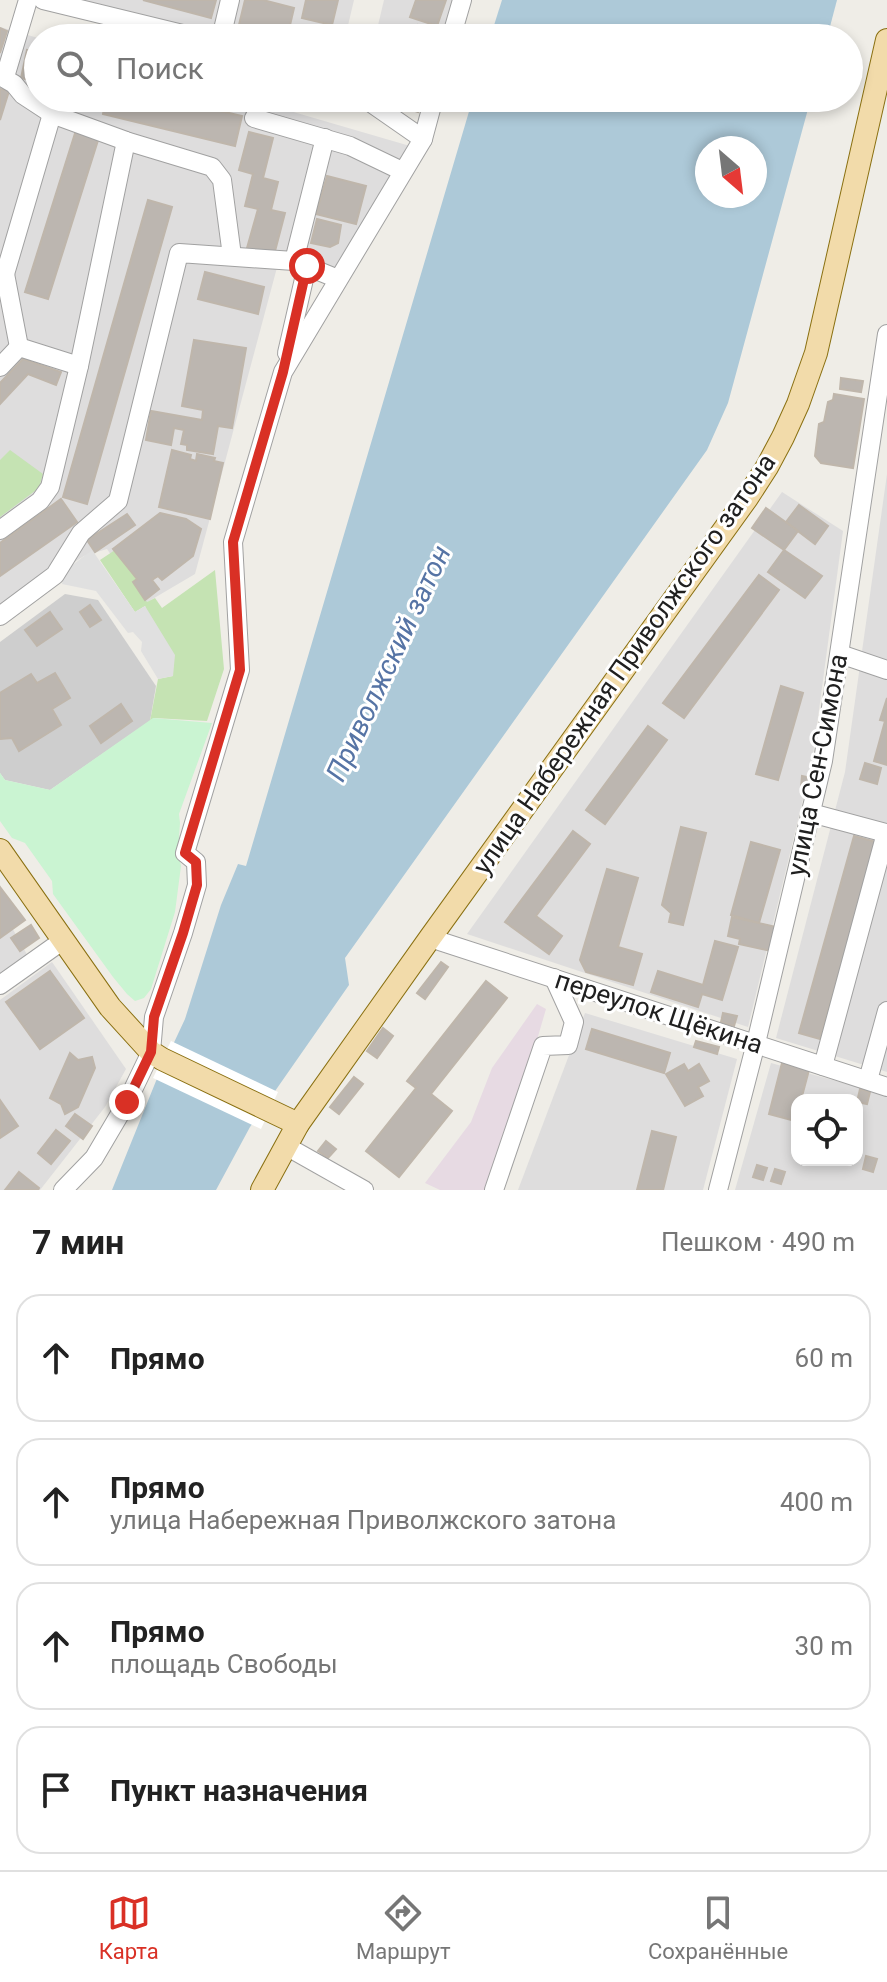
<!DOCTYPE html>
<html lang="ru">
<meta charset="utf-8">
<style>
body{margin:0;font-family:Roboto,sans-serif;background:#f2f2f2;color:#222}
.controls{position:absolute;right:24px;bottom:24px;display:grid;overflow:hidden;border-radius:16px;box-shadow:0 4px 12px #0003}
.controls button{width:72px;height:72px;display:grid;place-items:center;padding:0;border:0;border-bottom:2px solid #e0e0e0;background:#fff;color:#222;font:40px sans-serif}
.compass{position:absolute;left:695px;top:136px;width:72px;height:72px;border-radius:50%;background:#fff;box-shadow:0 4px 12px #0003;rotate:152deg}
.stop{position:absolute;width:24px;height:24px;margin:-18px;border:6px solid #d93025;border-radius:50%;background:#fff}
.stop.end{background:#d93025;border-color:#fff;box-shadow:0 2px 8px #0008}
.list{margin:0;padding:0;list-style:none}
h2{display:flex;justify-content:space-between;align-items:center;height:104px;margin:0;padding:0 32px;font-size:34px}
h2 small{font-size:26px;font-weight:400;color:#767676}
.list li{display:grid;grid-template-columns:52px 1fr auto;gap:24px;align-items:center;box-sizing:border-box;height:128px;margin:0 16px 16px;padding:0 16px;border:2px solid #e0e0e0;border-radius:24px}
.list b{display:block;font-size:30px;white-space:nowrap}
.list p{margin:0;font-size:26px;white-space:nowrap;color:#767676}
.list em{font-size:26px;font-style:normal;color:#767676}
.icon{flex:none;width:44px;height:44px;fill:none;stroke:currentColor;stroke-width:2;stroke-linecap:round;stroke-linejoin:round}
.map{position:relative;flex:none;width:887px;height:1190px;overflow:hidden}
.search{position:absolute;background:#fff;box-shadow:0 4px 12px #0003;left:24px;right:24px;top:24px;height:88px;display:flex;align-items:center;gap:20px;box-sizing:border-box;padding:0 28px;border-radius:44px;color:#767676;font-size:30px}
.sheet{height:680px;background:#fff}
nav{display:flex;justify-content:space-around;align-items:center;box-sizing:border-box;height:112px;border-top:2px solid #e0e0e0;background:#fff;font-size:22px;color:#767676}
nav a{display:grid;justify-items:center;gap:4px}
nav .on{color:#d93025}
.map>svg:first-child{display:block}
.residential{fill:#dedddd;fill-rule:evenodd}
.industrial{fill:#e7dae3}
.religious{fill:#cecece}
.grass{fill:#c5e3b3}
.park{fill:#caf4d2}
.parking{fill:#e0e0e0}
.water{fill:#adc9d8;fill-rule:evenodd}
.pier{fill:#fff}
.building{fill:#bcb6b0;stroke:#bfb6ab;stroke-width:2}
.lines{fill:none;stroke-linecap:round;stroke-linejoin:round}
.minor-casing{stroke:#a1a1a1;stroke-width:20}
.major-casing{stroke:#8a7011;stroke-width:24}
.minor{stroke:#fff;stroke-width:18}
.major{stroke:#f2dbaa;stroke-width:22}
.route{stroke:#d93025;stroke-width:10}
.labels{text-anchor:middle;stroke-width:6;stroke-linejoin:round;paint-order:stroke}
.street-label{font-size:26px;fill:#202020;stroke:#fff}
.water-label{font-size:28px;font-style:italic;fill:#5674a5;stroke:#fff}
</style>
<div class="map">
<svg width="887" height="1190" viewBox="0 0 887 1190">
<rect width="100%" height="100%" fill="#efede7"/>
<!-- residential -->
<g class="residential">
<polygon points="75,0 354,0 345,38 239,38"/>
<polygon points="384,0 457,0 445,38 375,38"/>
<polygon points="0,27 38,38 38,98 245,98 410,146 377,232 331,271 279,260 195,574 144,604 107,549 84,556 0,610"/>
<polygon points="887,474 887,1072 776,1038 845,772"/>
<polygon points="782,492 843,531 812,762 748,1027 467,934"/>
<polygon points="0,906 30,960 0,982"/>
<polygon points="52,962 126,1069 105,1107 40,1190 0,1190 0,1000"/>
<polygon points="585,1013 737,1059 703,1190 518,1190"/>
<path d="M771,1063L887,1095V1190H735ZM797,1100H857V1160H797Z"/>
</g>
<!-- industrial -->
<polygon class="industrial" points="537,1004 546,1009 493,1190 440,1190 425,1183 471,1122 492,1068"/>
<!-- religious -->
<polygon class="religious" points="65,594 98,600 156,686 150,721 50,790 5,780 0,773 0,642"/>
<!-- grass -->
<g class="grass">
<polygon points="10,450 43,474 39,488 0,517 0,460"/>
<polygon points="115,550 137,579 133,583 147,602 155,598 162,608 215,570 224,669 207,721 154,718 150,721 158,679 173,676 145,606 135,612 100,560"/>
</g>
<!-- park -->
<polygon class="park" points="153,718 212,723 179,814 180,823 178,852 181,866 175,912 151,989 144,998 135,1001 127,994 113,977 53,894 52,881 25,843 12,838 0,821 0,773 5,780 50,790"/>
<!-- parking -->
<polygon class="parking" points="92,550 135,612 145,606 175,655 173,676 158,679 141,651 142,642 133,632 128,633 96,591 62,584 66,570"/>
<!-- water -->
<g class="water">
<polygon points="502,0 837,0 827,38 490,38"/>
<path d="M473,98H811L728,403L707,450L345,958L349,985L250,1127L216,1190H112L156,1081L185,1019L221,905L238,864L246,866ZM707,148H755V196H707Z"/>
</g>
<!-- pier -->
<polygon class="pier" points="171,1041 278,1092 261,1129 153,1078"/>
<!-- building -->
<g class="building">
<polygon points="143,0 216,0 211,18"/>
<polygon points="245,0 263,0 294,8 287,38 275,38 238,29"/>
<polygon points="306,0 338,0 332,25 302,18"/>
<polygon points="416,0 446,0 437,26 410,17"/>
<polygon points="418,25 445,34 444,38 414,38"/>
<polygon points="0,28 7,31 0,53"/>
<polygon points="27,50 38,53 38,82 21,78"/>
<polygon points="0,89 9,91 0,120"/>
<polygon points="106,98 165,98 242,116 235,146 103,114"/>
<polygon points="393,98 423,98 418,112 392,103"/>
<polygon points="77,127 100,134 48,299 25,292"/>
<polygon points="249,132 273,138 263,178 278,182 271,210 285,213 274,255 247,248 258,209 245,206 253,174 239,170"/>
<polygon points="327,176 366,186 356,224 316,214"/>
<polygon points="148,200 172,207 87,504 63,497"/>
<polygon points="317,219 341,225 338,243 330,247 311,243"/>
<polygon points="205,272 264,287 258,314 198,299"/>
<polygon points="194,340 246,348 232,428 218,426 213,454 187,450 187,445 181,444 184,430 174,428 171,445 146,440 151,411 202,420 203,410 182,406"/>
<polygon points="23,359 61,372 56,385 28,374 0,404 0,383"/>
<polygon points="841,378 863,381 861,392 840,389"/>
<polygon points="834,394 864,399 853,468 821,463 815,456 819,424 824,422 828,402 833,400"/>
<polygon points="172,450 191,455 190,459 196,461 197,454 215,458 214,461 223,463 210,519 159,507"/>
<polygon points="61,499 77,522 0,576 0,543"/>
<polygon points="799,505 828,526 815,544 786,522"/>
<polygon points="766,508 798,531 784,550 752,528"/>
<polygon points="160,513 186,519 201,529 193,556 162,580 158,576 152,580 159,589 145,600 133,582 137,579 113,549"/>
<polygon points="127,514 135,525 95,552 87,540"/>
<polygon points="784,550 822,576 805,598 768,572"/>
<polygon points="759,575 779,590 684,718 663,703"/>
<polygon points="90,605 101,620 90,627 80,612"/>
<polygon points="50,612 62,629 37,646 25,630"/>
<polygon points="55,673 70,698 52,709 61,725 19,751 12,738 0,739 0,693 31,674 37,683"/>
<polygon points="781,686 803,693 778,780 756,774"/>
<polygon points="887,698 887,765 874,761 885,721 880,720"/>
<polygon points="121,704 132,721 101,743 90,726"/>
<polygon points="648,726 667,740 605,824 586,810"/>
<polygon points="865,763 881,768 877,784 860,779"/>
<polygon points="802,776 812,778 810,788 801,787"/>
<polygon points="681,827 706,833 683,925 669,922 671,913 662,905"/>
<polygon points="573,831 590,844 536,916 562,936 549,954 505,922"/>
<polygon points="854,836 876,842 820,1039 799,1033"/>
<polygon points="751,842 780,850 759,923 731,915"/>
<polygon points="607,869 638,878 618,947 642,954 633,985 586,972 580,960"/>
<polygon points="0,887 25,920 0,938"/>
<polygon points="732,917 776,927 771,951 739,944 740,939 728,936"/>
<polygon points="31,925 39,938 20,951 11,938"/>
<polygon points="715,941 738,947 722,1000 702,994 698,1007 651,992 658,971 703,985"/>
<polygon points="441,962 448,967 425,999 417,993"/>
<polygon points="50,971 84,1018 40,1049 6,1002"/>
<polygon points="486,981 507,998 431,1094 452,1111 399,1177 366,1151 416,1088 407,1081"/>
<polygon points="723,1013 737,1016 734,1026 721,1022"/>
<polygon points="383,1028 393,1036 377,1058 367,1051"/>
<polygon points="592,1029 670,1053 664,1073 586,1049"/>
<polygon points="696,1041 719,1047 717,1054 694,1047"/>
<polygon points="70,1053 78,1060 92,1057 95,1068 78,1107 65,1114 61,1104 50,1098"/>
<polygon points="782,1063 809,1070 801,1100 797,1100 795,1121 769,1114"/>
<polygon points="684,1064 688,1071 699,1064 709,1081 698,1087 703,1096 685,1106 666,1074"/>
<polygon points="354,1077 363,1084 339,1114 330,1107"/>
<polygon points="860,1089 870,1092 867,1104 857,1102"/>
<polygon points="0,1100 18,1126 0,1138"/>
<polygon points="75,1114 92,1126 83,1139 66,1126"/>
<polygon points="56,1130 70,1141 51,1164 38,1153"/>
<polygon points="652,1131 676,1137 663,1190 637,1190"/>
<polygon points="326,1141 336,1149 328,1158 318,1151"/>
<polygon points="866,1156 877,1159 873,1172 863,1169"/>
<polygon points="757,1165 767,1168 763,1180 753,1177"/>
<polygon points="775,1169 785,1172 781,1184 771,1181"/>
<polygon points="19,1172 39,1188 38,1190 5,1190"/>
</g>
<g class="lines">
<defs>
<g id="minor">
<polyline points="43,0 199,38"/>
<polyline points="221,38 230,0"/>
<polyline points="451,38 462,0"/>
<polyline points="0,76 14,84 23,95 52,114 126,141 212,167 222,180 232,256"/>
<polyline points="5,77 28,0"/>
<polyline points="364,98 423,139"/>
<polyline points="254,118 350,146 402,171"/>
<polyline points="325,138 294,261 338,279"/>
<polyline points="0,271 5,274 52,114"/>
<polyline points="5,274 19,347"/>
<polyline points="287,353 307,266"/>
<polyline points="79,366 126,141"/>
<polyline points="0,367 19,347"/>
<polyline points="0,530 40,501 50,487 79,366 19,347"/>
<polyline points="0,616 55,575 81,533 118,501 179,253 294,261"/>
<polyline points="840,654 887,670"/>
<polyline points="811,813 886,833 823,1066"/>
<polyline points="430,938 887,1087"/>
<polyline points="0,985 62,941"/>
<polyline points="868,1080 887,1011"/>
<polyline points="286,1146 364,1190"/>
<polyline points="63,1190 94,1158 127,1102 151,1052 154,1017 183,933 197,885 196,862 185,853 240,670 233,542 283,372 423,139 434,98"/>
<polyline points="494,1190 543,1046 568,1045 574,1022 554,978"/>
<polyline points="718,1190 756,1043 823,761 887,334"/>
</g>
<g id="major">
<polyline points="0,850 110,1007 151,1052 162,1059 298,1124"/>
<polyline points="262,1190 298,1124 430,938 747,498 767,467 783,437 798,404 816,353 887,40"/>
</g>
</defs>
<!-- minor casing -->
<use href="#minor" class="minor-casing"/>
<!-- major casing -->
<use href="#major" class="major-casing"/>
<!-- minor -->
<use href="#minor" class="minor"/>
<!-- major -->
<use href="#major" class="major"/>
</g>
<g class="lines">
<!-- route -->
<polyline class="route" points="127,1102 151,1052 154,1017 183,933 197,885 196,862 185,853 240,670 233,542 283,372 307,266"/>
</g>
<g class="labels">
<!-- street labels -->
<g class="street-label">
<text transform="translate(624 664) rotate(-55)" y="9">улица Набережная Приволжского затона</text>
<text transform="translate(817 765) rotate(-79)" y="9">улица Сен-Симона</text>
<text transform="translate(659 1012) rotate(18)" y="9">переулок Щёкина</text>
</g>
<!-- water labels -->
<g class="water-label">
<text transform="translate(388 663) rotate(-65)" y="10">Приволжский затон</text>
</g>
</g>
</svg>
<div class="controls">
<button><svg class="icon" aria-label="locate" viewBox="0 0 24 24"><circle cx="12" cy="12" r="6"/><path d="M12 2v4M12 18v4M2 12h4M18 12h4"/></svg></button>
</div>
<svg class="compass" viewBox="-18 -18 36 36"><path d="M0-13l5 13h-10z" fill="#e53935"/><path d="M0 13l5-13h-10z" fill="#767676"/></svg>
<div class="stop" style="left:307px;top:266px"></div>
<div class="stop end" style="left:127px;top:1102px"></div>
<div class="search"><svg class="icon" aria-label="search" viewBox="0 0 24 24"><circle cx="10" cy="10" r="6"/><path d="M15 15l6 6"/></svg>Поиск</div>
</div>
<section class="sheet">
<h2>7 мин<small>Пешком · 490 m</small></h2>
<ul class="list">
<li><svg class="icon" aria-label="ahead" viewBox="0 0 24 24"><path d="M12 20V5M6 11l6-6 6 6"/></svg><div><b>Прямо</b></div><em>60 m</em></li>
<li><svg class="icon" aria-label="ahead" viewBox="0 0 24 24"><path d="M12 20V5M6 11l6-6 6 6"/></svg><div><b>Прямо</b><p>улица Набережная Приволжского затона</p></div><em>400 m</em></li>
<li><svg class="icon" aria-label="ahead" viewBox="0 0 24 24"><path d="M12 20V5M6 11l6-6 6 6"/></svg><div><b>Прямо</b><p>площадь Свободы</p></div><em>30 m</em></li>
<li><svg class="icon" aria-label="arrive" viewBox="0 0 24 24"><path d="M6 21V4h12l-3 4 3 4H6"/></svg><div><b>Пункт назначения</b></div></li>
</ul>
</section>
<nav>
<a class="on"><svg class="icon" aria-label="map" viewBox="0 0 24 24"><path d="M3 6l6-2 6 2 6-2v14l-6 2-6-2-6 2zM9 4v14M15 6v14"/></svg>Карта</a>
<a><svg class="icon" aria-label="directions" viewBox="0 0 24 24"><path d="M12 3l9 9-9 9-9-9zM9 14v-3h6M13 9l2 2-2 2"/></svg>Маршрут</a>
<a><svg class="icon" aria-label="saved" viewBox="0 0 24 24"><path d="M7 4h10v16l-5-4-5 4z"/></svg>Сохранённые</a>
</nav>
